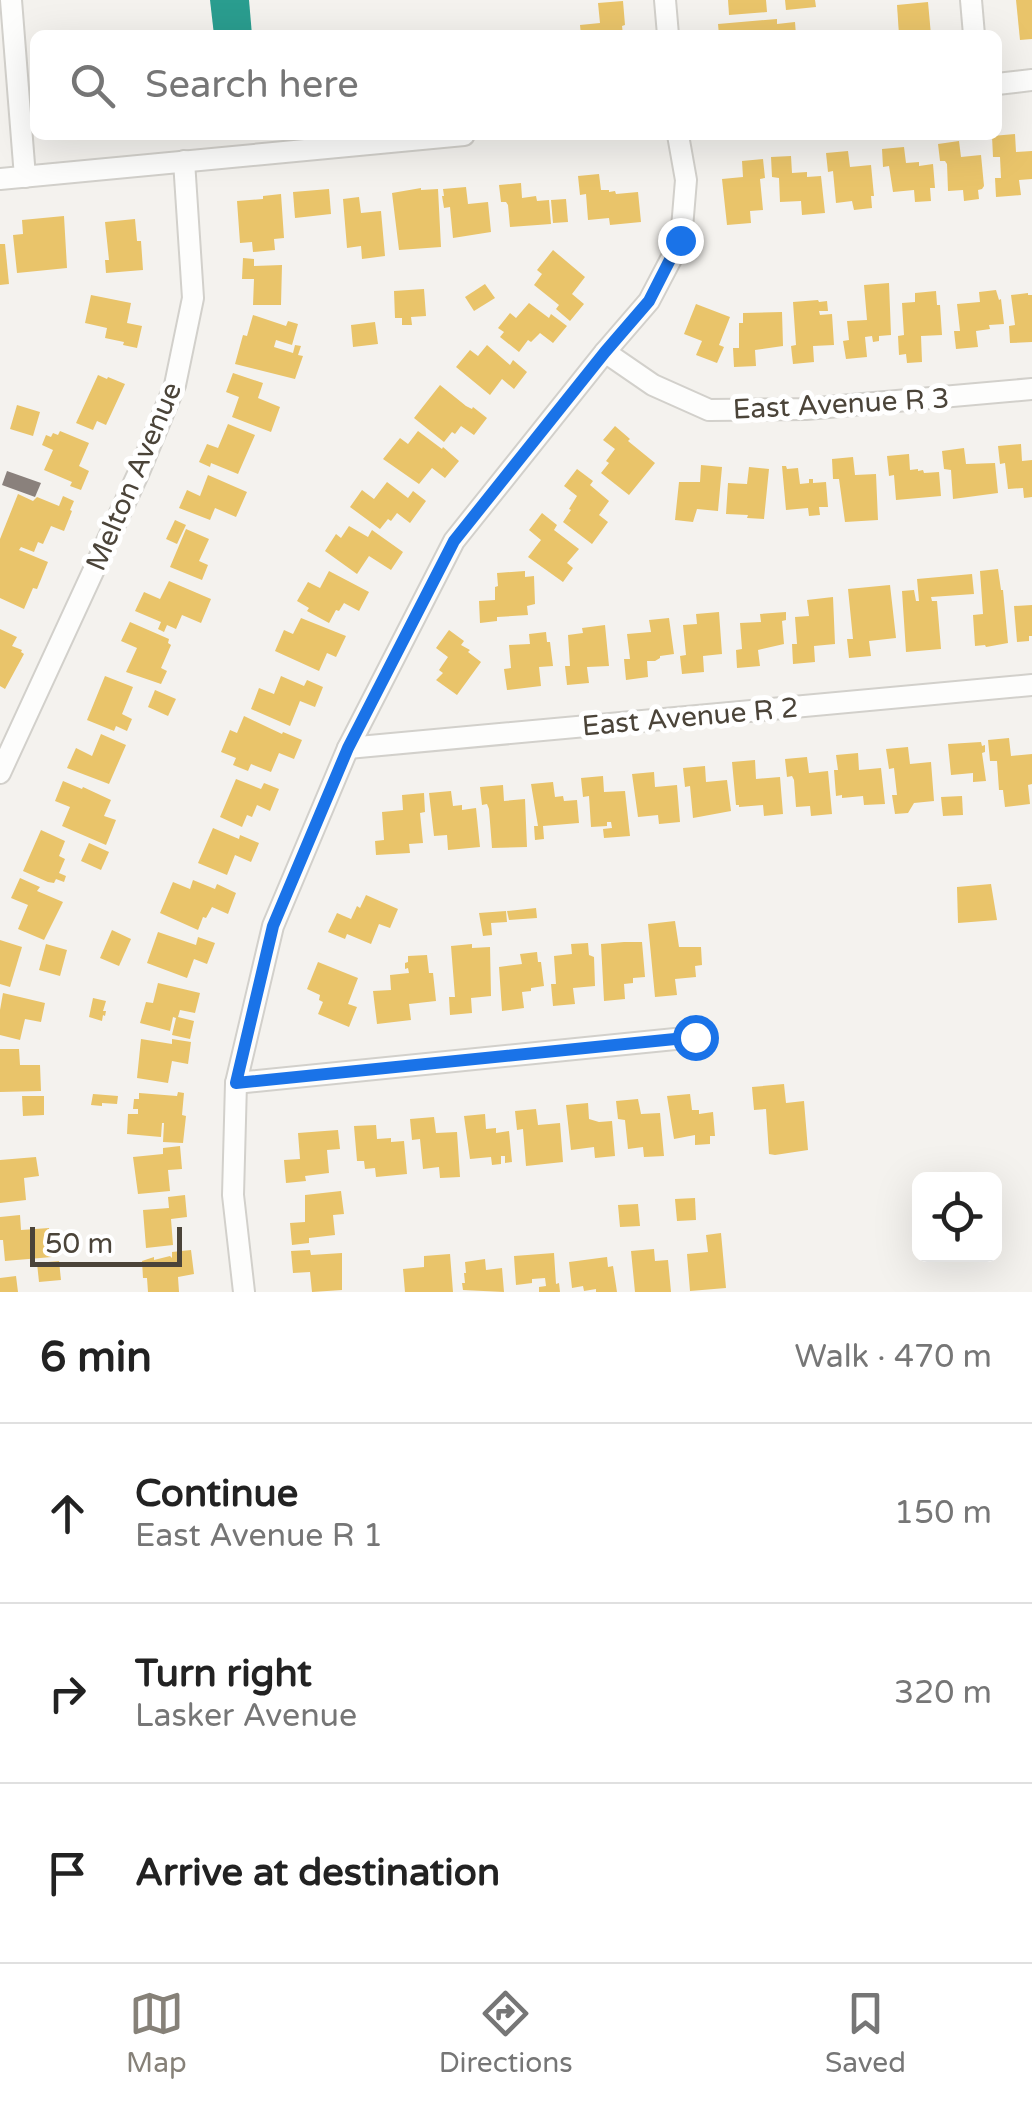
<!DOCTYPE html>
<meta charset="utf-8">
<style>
body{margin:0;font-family:"Varela Round",sans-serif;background:#f2f2f2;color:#222}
.controls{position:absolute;right:30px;bottom:30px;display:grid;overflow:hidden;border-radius:15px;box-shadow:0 10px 40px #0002}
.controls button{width:90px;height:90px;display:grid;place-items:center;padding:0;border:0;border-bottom:2px solid #e0e0e0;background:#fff;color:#222;font:50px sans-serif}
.scale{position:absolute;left:30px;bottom:25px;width:152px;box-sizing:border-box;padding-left:10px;border:5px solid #4b4439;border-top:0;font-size:28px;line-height:35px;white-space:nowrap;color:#4b4439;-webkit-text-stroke:8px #fff;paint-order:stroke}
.stop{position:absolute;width:30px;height:30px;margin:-22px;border:8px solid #1a73e8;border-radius:50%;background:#fff}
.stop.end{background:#1a73e8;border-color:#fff;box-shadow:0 2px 10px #0008}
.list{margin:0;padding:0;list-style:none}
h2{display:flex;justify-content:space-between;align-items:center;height:130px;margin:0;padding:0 40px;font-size:42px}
h2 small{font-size:32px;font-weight:400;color:#767676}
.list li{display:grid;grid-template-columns:65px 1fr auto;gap:30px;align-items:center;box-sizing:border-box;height:180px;padding:0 40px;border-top:2px solid #e0e0e0}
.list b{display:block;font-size:38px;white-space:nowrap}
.list p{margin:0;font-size:32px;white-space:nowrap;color:#767676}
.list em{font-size:32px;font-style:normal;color:#767676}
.icon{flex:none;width:55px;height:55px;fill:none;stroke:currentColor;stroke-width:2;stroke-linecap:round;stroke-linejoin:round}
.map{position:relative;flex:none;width:1032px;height:1292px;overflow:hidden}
.search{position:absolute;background:#fff;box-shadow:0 10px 40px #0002;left:30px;right:30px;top:30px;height:110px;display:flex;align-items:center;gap:25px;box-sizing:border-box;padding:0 35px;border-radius:15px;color:#767676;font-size:38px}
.sheet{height:670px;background:#fff}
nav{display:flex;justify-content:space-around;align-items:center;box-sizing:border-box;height:140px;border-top:2px solid #e0e0e0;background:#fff;font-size:28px;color:#767676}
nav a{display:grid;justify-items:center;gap:5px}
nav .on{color:#868178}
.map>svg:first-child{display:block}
.homes{fill:#e9c46a}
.schools{fill:#2a9d8f}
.industry{fill:#8a817c}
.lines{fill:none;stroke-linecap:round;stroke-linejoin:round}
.minor-casing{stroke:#d2d0cb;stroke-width:24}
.minor{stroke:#fdfdfc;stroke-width:20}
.route{stroke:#1a73e8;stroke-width:12}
.labels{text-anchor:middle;stroke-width:10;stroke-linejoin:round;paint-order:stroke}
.street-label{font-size:28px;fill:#4b4439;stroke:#fff}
</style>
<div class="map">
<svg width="1032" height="1292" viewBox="0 0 1032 1292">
<rect width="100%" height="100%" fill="#f4f2ee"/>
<!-- homes -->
<g class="homes">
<polygon points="728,0 766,0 767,12 729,15"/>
<polygon points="785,0 815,0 816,7 786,10"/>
<polygon points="1016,0 1032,0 1032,39 1020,40"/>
<polygon points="623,1 625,25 622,26 623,35 581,35 580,25 600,23 598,3"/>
<polygon points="928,2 931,35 899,35 897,5"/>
<polygon points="777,19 777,24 795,22 796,35 719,35 718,24"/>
<polygon points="1015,134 1016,152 1032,151 1032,179 1019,180 1021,195 996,197 995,178 1001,178 1000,157 993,157 992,136"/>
<polygon points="959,141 961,157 981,155 984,186 982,189 978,190 979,199 964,201 963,190 948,191 947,164 945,161 940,161 938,144"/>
<polygon points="904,147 906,163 919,162 919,166 933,164 935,188 930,188 931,201 915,202 914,190 893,192 889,166 883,167 882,149"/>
<polygon points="848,151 850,167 871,165 874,196 871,196 872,208 854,210 852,201 836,203 833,171 828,172 826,153"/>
<polygon points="791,156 792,173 807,172 807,177 821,176 825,213 802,215 801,201 780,202 779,178 772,177 771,157"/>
<polygon points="763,159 765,178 760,179 763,210 750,211 751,223 727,225 722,179 743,177 742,161"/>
<polygon points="599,174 601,190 609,190 609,192 615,191 616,194 638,192 641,222 610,225 609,218 588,220 586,194 580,195 578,176"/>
<polygon points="521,183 522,198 536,196 537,201 549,200 551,224 510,227 508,205 506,202 501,202 499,185"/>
<polygon points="466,187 468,204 488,202 491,232 453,238 450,207 444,208 442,196 444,196 443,189"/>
<polygon points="421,188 421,190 438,189 441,247 399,250 392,193"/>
<polygon points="329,189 331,214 295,218 293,192"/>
<polygon points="281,194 284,238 274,239 275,250 253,252 252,242 240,243 237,201 263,199 263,196"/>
<polygon points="359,197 361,213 381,211 385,256 362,259 361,246 347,248 343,199"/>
<polygon points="566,199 568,222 553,223 551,200"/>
<polygon points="64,216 67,268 17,273 13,235 23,234 22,220"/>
<polygon points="135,219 137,241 141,241 143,270 106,273 105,260 109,260 105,222"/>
<polygon points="0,244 5,244 9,284 0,285"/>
<polygon points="553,250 585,277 572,294 584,304 570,321 556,309 559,305 534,285 542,274 537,270"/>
<polygon points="243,258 254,259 254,266 282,265 281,305 253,305 254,279 242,279"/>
<polygon points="889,283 891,335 879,336 879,341 873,342 872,336 865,337 867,357 846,359 843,341 849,340 847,321 867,320 864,285"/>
<polygon points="485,284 495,298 474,311 465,297"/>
<polygon points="424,289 426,316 411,317 412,325 402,325 402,318 395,318 394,291"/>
<polygon points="996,290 999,300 1001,299 1004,324 989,325 990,329 976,331 978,347 956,349 954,331 960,331 957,304 980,302 979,292"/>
<polygon points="936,291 937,305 940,305 942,335 921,336 922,362 907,363 906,354 899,355 898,336 904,335 902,303 915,302 915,293"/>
<polygon points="1028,293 1028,295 1032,295 1032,342 1010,343 1009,326 1015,325 1011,295"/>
<polygon points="91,295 131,303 127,323 142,326 137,348 123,345 124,342 105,338 107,328 85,323"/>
<polygon points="818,300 819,302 827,301 828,311 819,311 820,315 832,314 834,345 813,346 814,362 793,364 791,346 796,345 793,302"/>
<polygon points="529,303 549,318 551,314 567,326 553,343 540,333 531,342 528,340 519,352 500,337 504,332 498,328 510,313 516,318"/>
<polygon points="696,304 730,317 719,345 724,347 717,363 696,355 702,341 684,334"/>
<polygon points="782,312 783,346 755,350 756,366 734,367 733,348 739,348 739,323 743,323 743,313"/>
<polygon points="253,315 286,326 288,321 298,324 292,345 276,340 274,347 293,353 295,345 301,346 298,355 303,356 295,379 235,364 243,335 247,336"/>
<polygon points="375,322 378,344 353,347 351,325"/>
<polygon points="487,345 510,365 513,360 527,372 514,389 502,379 490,395 456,367 470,350 478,356"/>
<polygon points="233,373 263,383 258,398 280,407 271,432 232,417 239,397 226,392"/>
<polygon points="98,375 107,379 108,377 125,384 106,425 97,421 93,430 76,423"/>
<polygon points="440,385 466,406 472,409 473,407 487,418 474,435 461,426 455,434 452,432 444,442 414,418"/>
<polygon points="17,405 40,412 33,436 10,429"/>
<polygon points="228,424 255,435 238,474 211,463 210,467 199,462 207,444 218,448"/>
<polygon points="615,426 630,439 628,441 655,463 629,495 601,473 609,463 606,461 615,449 603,440"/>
<polygon points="60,431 89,443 79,466 89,471 81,490 70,486 72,482 44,470 53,450 42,445 46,435 51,437 53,433 58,435"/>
<polygon points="418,431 442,449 443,447 459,461 445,478 432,468 419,484 383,459 400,438 408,444"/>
<polygon points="1021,444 1022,461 1032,460 1032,497 1024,498 1023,488 1008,489 1005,463 1000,464 998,446"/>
<polygon points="964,448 966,464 995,463 998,493 953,499 951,470 944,469 942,451"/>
<polygon points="909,454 910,470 918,469 918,471 923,470 924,473 939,472 941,496 896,500 894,475 889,476 887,456"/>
<polygon points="853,457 855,475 876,474 878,520 845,522 839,479 833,479 832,459"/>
<polygon points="701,465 722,467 718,511 697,509 693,522 675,520 679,482 700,482"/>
<polygon points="782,466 786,466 787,469 798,468 800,484 809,483 809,479 813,479 813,483 826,482 828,507 819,507 820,515 809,516 808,508 786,510"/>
<polygon points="749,467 769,469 764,519 747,518 748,515 726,514 728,483 747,484"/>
<polygon points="577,469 593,481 590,485 609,501 599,515 608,522 592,544 563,522 571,510 569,509 577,496 564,486"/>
<polygon points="208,475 247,492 236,517 215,508 210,520 179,508 187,490 200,496"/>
<polygon points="387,482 408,498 413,491 426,501 410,523 397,513 391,521 388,519 380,529 350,507 362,490 374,499"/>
<polygon points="18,494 33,501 37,497 59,506 63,496 74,501 70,510 72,511 64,531 51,526 43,544 38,542 34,552 21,547 19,550 48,562 37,589 33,588 24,609 0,598 0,539"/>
<polygon points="542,513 557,525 554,530 579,549 567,563 573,568 563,582 528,557 541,540 529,530"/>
<polygon points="175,520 186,525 177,544 166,539"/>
<polygon points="349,526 368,537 372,530 403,552 391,570 369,556 357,574 325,551 336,534 341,538"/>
<polygon points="186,529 209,539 199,561 208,565 202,580 170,567"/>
<polygon points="998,569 1001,590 1003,590 1008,643 986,647 985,645 975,646 973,615 983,614 980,571"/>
<polygon points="329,571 369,592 359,611 344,603 339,611 336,610 329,623 307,611 309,608 297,601 308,582 320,588"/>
<polygon points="525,571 525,577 534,576 535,604 527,606 528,615 497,617 497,621 480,623 479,601 495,600 495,587 498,586 497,573"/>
<polygon points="972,574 974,594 931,597 932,601 937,601 941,649 906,652 902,591 914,590 916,601 919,601 917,579"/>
<polygon points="169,581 211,599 201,623 182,615 176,629 167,625 164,632 158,629 161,622 135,611 144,592 160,599"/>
<polygon points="890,585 896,638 869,641 871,656 849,658 847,639 853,639 848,589"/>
<polygon points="833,597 835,644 814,646 815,662 793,664 792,644 797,644 795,617 809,616 807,600"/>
<polygon points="1032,605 1032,636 1029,636 1029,641 1017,642 1014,606"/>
<polygon points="719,612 722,654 703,656 704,672 682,674 680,656 686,655 683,625 697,624 696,614"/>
<polygon points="786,612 786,620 782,621 784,644 758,650 760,666 737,668 736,650 742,649 740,623 761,622 760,614"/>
<polygon points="301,618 346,636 336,657 327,653 319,671 275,651 284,630 293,634"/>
<polygon points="669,618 674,654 660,656 660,658 655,661 647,661 648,677 626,680 624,659 630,659 627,634 651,632 649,620"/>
<polygon points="130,622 169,639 168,643 171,645 161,668 167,671 161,684 126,672 137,648 121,641"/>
<polygon points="605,625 609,666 587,667 589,683 567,685 565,666 570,666 568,635 583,633 582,628"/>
<polygon points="0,629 17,637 12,646 22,650 21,652 24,654 5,689 0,686"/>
<polygon points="449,630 464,641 461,645 470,650 468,652 481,662 457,695 436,680 443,673 439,670 448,657 436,648"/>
<polygon points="546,632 547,642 550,642 553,666 539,667 541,686 507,690 504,669 511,668 509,645 530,644 529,634"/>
<polygon points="105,676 133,687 122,714 132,719 127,731 116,726 114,731 87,720"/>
<polygon points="281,676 304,686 307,680 323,687 315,707 300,701 290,726 251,709 259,688 274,694"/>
<polygon points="155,690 176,699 168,716 148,707"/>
<polygon points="244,716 282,734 283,732 302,740 294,759 279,753 271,772 251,764 248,771 233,765 236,758 221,752 230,730 237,733"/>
<polygon points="101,734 126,745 109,784 67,768 76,748 92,756"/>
<polygon points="1009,738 1011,756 1032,754 1032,784 1028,785 1030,804 1005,807 1003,790 999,790 997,761 990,761 988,740"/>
<polygon points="981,742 982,746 985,745 985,752 982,753 986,781 973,782 973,773 951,775 948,744"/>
<polygon points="908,747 910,764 931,762 934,801 914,803 908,813 895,814 892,795 897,795 894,768 889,769 886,749"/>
<polygon points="858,753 859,770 881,768 885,804 864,805 863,796 842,798 842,795 836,796 834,770 838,770 836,755"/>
<polygon points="807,757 809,773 828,771 832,814 811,816 810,806 796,807 794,780 792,776 787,777 785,759"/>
<polygon points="755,760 756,779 780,777 783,814 764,816 763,805 739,807 739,805 736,805 732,762"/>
<polygon points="705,766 706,782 727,780 731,811 693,818 690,786 685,787 683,768"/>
<polygon points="654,772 655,787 677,785 680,822 659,824 658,815 638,817 632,774"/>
<polygon points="603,776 604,792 625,791 630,836 604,838 603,829 612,828 611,822 607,822 607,826 591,827 589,796 583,797 581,778"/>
<polygon points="236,779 261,789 264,783 279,789 270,811 257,805 252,817 247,815 242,827 220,817"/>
<polygon points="63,781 82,789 83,787 111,800 104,816 116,820 106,845 62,826 70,807 55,801"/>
<polygon points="553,782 555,797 563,796 564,801 577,800 579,823 543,826 544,839 535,840 534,826 538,826 531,784"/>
<polygon points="503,785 504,801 525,799 527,847 492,848 489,809 487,804 482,805 480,787"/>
<polygon points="451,791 453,806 462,805 462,810 476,808 480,847 448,850 447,835 434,836 429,793"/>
<polygon points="424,793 425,812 420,813 423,843 409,844 410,853 376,855 375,841 384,840 382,812 403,810 402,795"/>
<polygon points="962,796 963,815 943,816 941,797"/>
<polygon points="213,828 239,839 240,835 259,843 251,862 235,855 227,875 198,863"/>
<polygon points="41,830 65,841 59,856 65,859 59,873 66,876 64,882 56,879 54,883 48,882 23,871"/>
<polygon points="89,843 109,852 101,870 81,861"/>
<polygon points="20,878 40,887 37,891 63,902 44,940 18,929 28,905 11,898"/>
<polygon points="193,880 215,889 217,884 236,893 228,914 212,907 206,918 203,917 198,930 160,913 173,882 190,889"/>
<polygon points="991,884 997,920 958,923 957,887"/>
<polygon points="366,895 398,909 390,928 379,924 371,944 347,934 345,939 328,932 337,913 351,919 357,906 360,908"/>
<polygon points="536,908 537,918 509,920 507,911"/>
<polygon points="506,911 507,922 491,923 492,935 483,936 479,913"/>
<polygon points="675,921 679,947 701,947 702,965 695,966 696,977 675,979 677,995 655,997 648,924"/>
<polygon points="112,930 131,939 119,966 100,958"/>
<polygon points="158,932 196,945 198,937 215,943 207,964 194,959 187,978 147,963"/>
<polygon points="0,940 22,947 10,987 0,984"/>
<polygon points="624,942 642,942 645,977 633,978 633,983 624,984 625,999 604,1001 601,944"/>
<polygon points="588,943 589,955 594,957 595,986 573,988 575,1004 553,1006 551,984 556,984 554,956 572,954 571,944"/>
<polygon points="46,944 67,950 60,976 39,970"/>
<polygon points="472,944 472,948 490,947 491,996 471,998 472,1013 450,1015 449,997 455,997 451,946"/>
<polygon points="537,952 538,962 541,962 544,986 531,988 531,991 522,992 524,1008 502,1011 499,967 522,964 520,954"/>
<polygon points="427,955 429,973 433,973 436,1001 409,1004 411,1020 377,1024 373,991 391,990 390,975 409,973 408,968 405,969 405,963 408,962 408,956"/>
<polygon points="318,962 358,978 348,1004 357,1007 349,1027 318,1014 323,1002 319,1000 320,995 307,989"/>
<polygon points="158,983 200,993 195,1013 180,1010 178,1017 194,1021 190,1039 172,1035 176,1018 173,1017 170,1031 140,1023 146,1002 153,1003"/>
<polygon points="3,993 45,1003 41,1022 25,1019 20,1040 0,1035 0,1010"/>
<polygon points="93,998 106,1001 103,1011 106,1011 105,1016 103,1015 102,1021 89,1017"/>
<polygon points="141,1039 172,1044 172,1039 191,1042 188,1064 172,1061 168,1083 137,1078"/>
<polygon points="0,1049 19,1049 20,1065 40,1065 41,1091 0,1092"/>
<polygon points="784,1084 786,1103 804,1101 808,1150 775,1155 769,1154 766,1109 754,1110 752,1087"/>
<polygon points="178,1092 184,1093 182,1115 186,1116 183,1143 163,1142 164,1123 162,1123 161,1137 127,1134 128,1114 138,1114 138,1109 133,1109 134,1099 139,1099 139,1093 177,1096"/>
<polygon points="93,1094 118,1096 117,1104 102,1103 102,1106 91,1105"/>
<polygon points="690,1094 692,1110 699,1110 699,1114 713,1112 715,1136 710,1136 710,1144 695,1145 695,1135 674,1139 667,1096"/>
<polygon points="22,1096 44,1096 44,1115 23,1116"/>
<polygon points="638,1099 641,1114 660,1113 664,1156 644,1157 643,1147 628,1149 625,1120 618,1119 616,1101"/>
<polygon points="588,1103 589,1119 599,1122 612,1121 615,1156 595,1158 594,1147 571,1150 566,1105"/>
<polygon points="536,1109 538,1125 560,1123 563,1162 526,1166 523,1129 517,1130 515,1111"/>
<polygon points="485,1114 486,1129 496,1128 496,1133 509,1131 512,1162 505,1163 505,1156 501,1156 501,1164 492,1165 491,1157 470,1159 464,1116"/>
<polygon points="434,1117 436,1133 457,1132 460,1177 440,1178 439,1167 423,1169 420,1139 412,1140 410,1119"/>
<polygon points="376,1125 377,1139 391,1138 391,1142 404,1141 407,1174 376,1177 375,1168 365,1169 364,1161 357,1161 354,1126"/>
<polygon points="338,1130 340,1149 327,1150 329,1173 305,1176 306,1181 286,1183 284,1160 300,1159 298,1133"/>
<polygon points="180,1146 182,1169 168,1170 170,1191 138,1194 133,1157 163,1154 163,1148"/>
<polygon points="36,1157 39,1176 24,1178 26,1200 0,1203 0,1160"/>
<polygon points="341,1191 344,1214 333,1215 335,1235 309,1238 309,1243 292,1245 290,1223 305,1222 305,1195"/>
<polygon points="185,1195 187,1217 171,1219 173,1245 146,1248 143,1210 169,1208 168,1197"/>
<polygon points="695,1198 696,1220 677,1221 675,1199"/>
<polygon points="638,1204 640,1226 620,1227 618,1205"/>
<polygon points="20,1215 21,1230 49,1228 52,1257 5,1261 3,1240 0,1240 0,1217"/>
<polygon points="721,1233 726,1288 690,1291 687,1254 708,1252 706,1235"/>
<polygon points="654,1249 655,1261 668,1260 671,1292 635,1292 631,1251"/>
<polygon points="191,1250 194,1274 178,1277 179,1292 148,1292 147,1278 143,1278 142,1261 154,1257 154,1260 170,1256 172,1258 172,1252"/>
<polygon points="310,1250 311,1255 342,1253 342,1290 312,1292 310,1272 293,1273 291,1251"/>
<polygon points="554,1253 556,1284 559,1283 560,1292 539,1292 539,1287 546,1286 545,1278 532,1279 532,1283 516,1285 514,1256"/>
<polygon points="450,1254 453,1292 405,1292 403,1269 424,1267 424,1256"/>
<polygon points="607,1257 608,1267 613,1266 617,1292 596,1292 596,1289 584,1291 583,1286 572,1288 569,1262"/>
<polygon points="485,1259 486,1270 502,1268 504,1292 463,1290 462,1283 465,1283 464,1273 466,1273 465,1262"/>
<polygon points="59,1261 61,1280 39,1282 37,1263"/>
<polygon points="16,1276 18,1292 0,1292 0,1278"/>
</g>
<!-- schools -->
<polygon class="schools" points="210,0 249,0 252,35 214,35"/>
<!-- industry -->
<polygon class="industry" points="7,471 41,483 35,497 2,485"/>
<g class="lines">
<defs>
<g id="minor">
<polyline points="11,0 25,177"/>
<polyline points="665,0 668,35"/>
<polyline points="971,0 974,35"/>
<polyline points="997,84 1032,80"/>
<polyline points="0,179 464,135"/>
<polyline points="605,352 653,385 709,410 806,409 1032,389"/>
<polyline points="348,748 1032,685"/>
<polyline points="0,773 139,472 175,385 193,298 184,161"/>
<polyline points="236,1083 695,1037"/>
<polyline points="244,1292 233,1195 236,1083 273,926 348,748 454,541 605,352 649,301 681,240 686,180 678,135"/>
</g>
</defs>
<!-- minor casing -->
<use href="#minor" class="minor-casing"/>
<!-- minor -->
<use href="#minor" class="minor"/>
</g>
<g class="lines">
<!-- route -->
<polyline class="route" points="680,240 649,301 605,352 454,541 348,748 273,926 236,1083 695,1037"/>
</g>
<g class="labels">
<!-- street labels -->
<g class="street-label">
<text transform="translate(841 403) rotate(-3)" y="10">East Avenue R 3</text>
<text transform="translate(133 476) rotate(-67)" y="10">Melton Avenue</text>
<text transform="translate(690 716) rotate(-5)" y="10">East Avenue R 2</text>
</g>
</g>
</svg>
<div class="controls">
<button><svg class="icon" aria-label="locate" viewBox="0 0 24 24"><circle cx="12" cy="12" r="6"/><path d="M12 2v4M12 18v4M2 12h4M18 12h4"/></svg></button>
</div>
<div class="scale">50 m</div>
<div class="stop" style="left:695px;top:1037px"></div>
<div class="stop end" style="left:680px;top:240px"></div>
<div class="search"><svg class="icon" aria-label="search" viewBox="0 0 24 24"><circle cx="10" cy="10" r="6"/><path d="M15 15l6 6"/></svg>Search here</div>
</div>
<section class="sheet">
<h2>6 min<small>Walk · 470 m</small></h2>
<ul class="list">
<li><svg class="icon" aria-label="ahead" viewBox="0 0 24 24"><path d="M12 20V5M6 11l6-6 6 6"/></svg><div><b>Continue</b><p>East Avenue R 1</p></div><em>150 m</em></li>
<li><svg class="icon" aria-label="right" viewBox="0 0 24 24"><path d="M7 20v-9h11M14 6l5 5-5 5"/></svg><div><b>Turn right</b><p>Lasker Avenue</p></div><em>320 m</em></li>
<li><svg class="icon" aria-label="arrive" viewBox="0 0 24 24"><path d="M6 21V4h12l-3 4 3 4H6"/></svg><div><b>Arrive at destination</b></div></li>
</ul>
</section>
<nav>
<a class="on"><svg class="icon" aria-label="map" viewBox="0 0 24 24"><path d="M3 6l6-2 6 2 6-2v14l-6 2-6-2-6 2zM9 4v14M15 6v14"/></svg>Map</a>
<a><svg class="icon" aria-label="directions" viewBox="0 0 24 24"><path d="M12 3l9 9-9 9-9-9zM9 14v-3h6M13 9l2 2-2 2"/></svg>Directions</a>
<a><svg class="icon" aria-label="saved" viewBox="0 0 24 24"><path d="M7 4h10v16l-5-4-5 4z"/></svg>Saved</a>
</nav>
